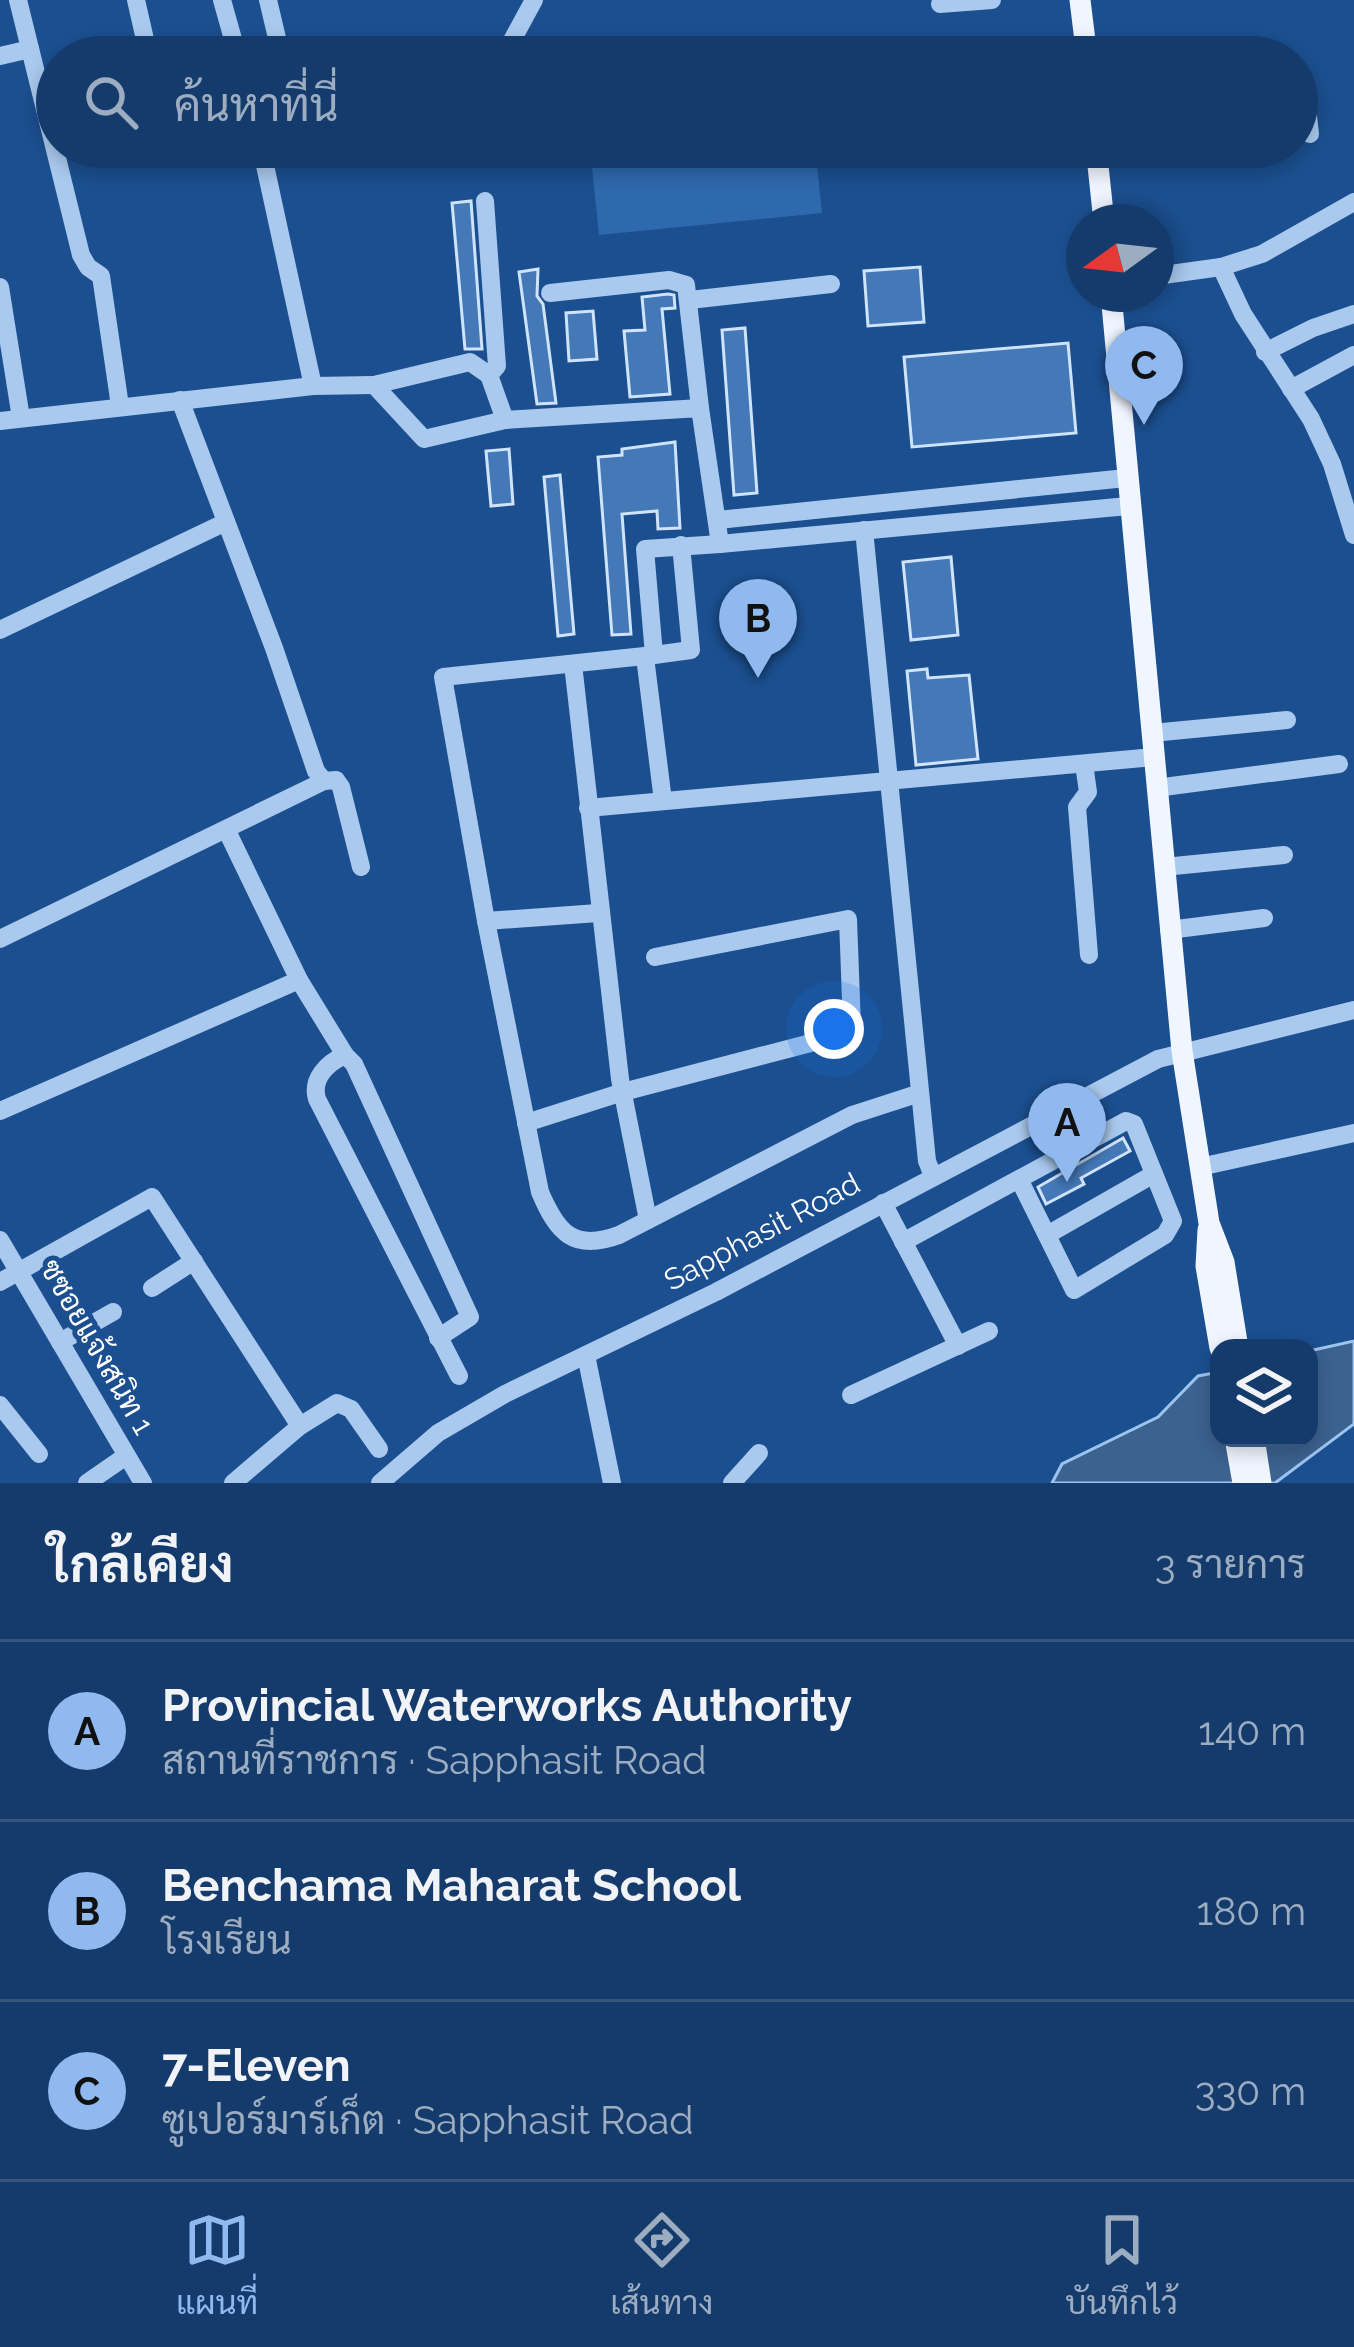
<!DOCTYPE html>
<html lang="th">
<meta charset="utf-8">
<style>
body{margin:0;font-family:Raleway,Sarabun,sans-serif;background:#1d4271;color:#f1f3f6}
.controls{position:absolute;right:36px;bottom:36px;display:grid;overflow:hidden;border-radius:24px;box-shadow:0 6px 18px #0003}
.controls button{width:108px;height:108px;display:grid;place-items:center;padding:0;border:0;border-bottom:3px solid #33557e;background:#143b6b;color:#f1f3f6;font:60px sans-serif}
.compass{position:absolute;left:1066px;top:204px;width:108px;height:108px;border-radius:50%;background:#143b6b;box-shadow:0 6px 18px #0003;rotate:255deg}
.you{position:absolute;left:834px;top:1029px;width:42px;height:42px;margin:-30px;border:9px solid #fff;border-radius:50%;background:#1a73e8;box-shadow:0 0 0 18px #1a73e833}
.badge{display:grid;place-items:center;width:78px;height:78px;border-radius:50%;background:#90b9f0;color:#111;font-size:39px;font-weight:700}
.pin{position:absolute;translate:-50% -99px;filter:drop-shadow(0 3px 6px #0008)}
.pin::after{content:'';position:absolute;top:63px;width:42px;height:36px;background:inherit;clip-path:polygon(0 0,100% 0,50% 100%)}
.list{margin:0;padding:0;list-style:none}
h2{display:flex;justify-content:space-between;align-items:center;height:156px;margin:0;padding:0 48px;font-size:51px}
h2 small{font-size:39px;font-weight:400;color:#9dadc1}
.list li{display:grid;grid-template-columns:78px 1fr auto;gap:36px;align-items:center;box-sizing:border-box;height:180px;padding:0 48px;border-top:3px solid #33557e}
.list b{display:block;font-size:45px;white-space:nowrap}
.list p{margin:0;font-size:39px;white-space:nowrap;color:#9dadc1}
.list em{font-size:39px;font-style:normal;color:#9dadc1}
.icon{flex:none;width:66px;height:66px;fill:none;stroke:currentColor;stroke-width:2;stroke-linecap:round;stroke-linejoin:round}
.map{position:relative;flex:none;width:1354px;height:1483px;overflow:hidden}
.search{position:absolute;background:#143b6b;box-shadow:0 6px 18px #0003;left:36px;right:36px;top:36px;height:132px;display:flex;align-items:center;gap:30px;box-sizing:border-box;padding:0 42px;border-radius:66px;color:#9dadc1;font-size:45px}
.sheet{height:696px;background:#143b6b}
nav{display:flex;justify-content:space-around;align-items:center;box-sizing:border-box;height:168px;border-top:3px solid #33557e;background:#143b6b;font-size:33px;color:#9dadc1}
nav a{display:grid;justify-items:center;gap:6px}
nav .on{color:#90b9f0}
.map>svg:first-child{display:block}
.green{fill:#2e69ad}
.water{fill:#3c6290;stroke:#9cc4f0;stroke-width:3}
.building{fill:#4478b7;stroke:#cfe3fa;stroke-width:3}
.lines{fill:none;stroke-linecap:round;stroke-linejoin:round}
.minor{stroke:#a9c9ee;stroke-width:18}
.major{stroke:#f0f6ff;stroke-width:21}
.labels{text-anchor:middle;stroke-width:10;stroke-linejoin:round;paint-order:stroke}
.street-label{font-size:30px;fill:#fff;stroke:#1b4f8f}
</style>
<div class="map">
<svg width="1354" height="1483" viewBox="0 0 1354 1483">
<rect width="100%" height="100%" fill="#1b4f8f"/>
<!-- green -->
<polygon class="green" points="590,147 815,147 822,213 599,235"/>
<!-- water -->
<polygon class="water" points="1354,1341 1354,1424 1275,1483 1052,1483 1062,1464 1158,1417 1198,1376 1219,1372 1219,1438 1309,1438 1309,1351"/>
<!-- building -->
<g class="building">
<polygon points="471,201 482,349 465,349 452,203"/>
<polygon points="920,267 924,322 868,326 864,271"/>
<polygon points="538,269 537,296 543,304 556,403 537,404 519,272"/>
<polygon points="668,294 674,295 675,308 662,309 670,394 630,397 624,331 645,330 642,297"/>
<polygon points="593,311 597,359 569,361 566,313"/>
<polygon points="745,328 757,493 734,495 722,330"/>
<polygon points="1068,343 1076,433 912,447 904,357"/>
<polygon points="675,442 680,528 658,529 657,511 622,514 631,634 612,635 598,457 622,455 622,449"/>
<polygon points="509,449 513,504 491,506 486,451"/>
<polygon points="560,475 574,634 558,636 544,477"/>
<polygon points="951,557 958,635 911,640 903,562"/>
<polygon points="927,669 928,678 969,675 978,759 916,765 907,671"/>
<polygon points="1123,1138 1130,1151 1081,1178 1084,1184 1046,1204 1038,1187"/>
</g>
<g class="lines">
<!-- minor -->
<g class="minor">
<polyline points="18,0 81,255 88,267 101,276 120,406"/>
<polyline points="136,0 149,57"/>
<polyline points="222,0 238,57"/>
<polyline points="268,0 277,38"/>
<polyline points="940,4 992,0"/>
<polyline points="0,56 30,49"/>
<polyline points="503,57 534,0"/>
<polyline points="1297,87 1306,99 1310,134"/>
<polyline points="169,147 175,151 200,147"/>
<polyline points="261,147 313,386"/>
<polyline points="485,201 497,366 489,375 505,420"/>
<polyline points="1221,267 1262,254 1354,202"/>
<polyline points="1156,276 1221,267 1243,314 1311,419 1332,464 1354,535"/>
<polyline points="0,287 21,418"/>
<polyline points="550,293 669,280 686,285 700,408"/>
<polyline points="690,300 831,284"/>
<polyline points="1265,352 1313,328 1354,314"/>
<polyline points="489,375 470,362 374,385 424,439 505,420 700,408 720,544"/>
<polyline points="1291,389 1354,355"/>
<polyline points="180,400 274,648 316,771 324,781 336,780 341,787 361,867"/>
<polyline points="0,421 313,386 374,385"/>
<polyline points="718,520 1126,478"/>
<polyline points="864,530 927,1161 933,1176"/>
<polyline points="681,545 691,650 654,655 645,549 720,544 1128,506"/>
<polyline points="0,630 226,522"/>
<polyline points="645,657 663,801"/>
<polyline points="573,664 620,1079 648,1220"/>
<polyline points="1152,733 1287,720"/>
<polyline points="1084,764 1088,792 1077,807 1089,955"/>
<polyline points="1156,788 1339,764"/>
<polyline points="588,808 1154,757"/>
<path d="M227,831L299,980L345,1055C327,1063 311,1079 317,1099L459,1376"/>
<polyline points="1164,867 1284,855"/>
<polyline points="598,913 486,921 443,677 654,655"/>
<path d="M486,921L540,1192C557,1232 573,1252 619,1235L852,1115L920,1093"/>
<polyline points="1169,930 1264,918"/>
<polyline points="0,939 324,781"/>
<polyline points="345,1055 354,1064 470,1317 438,1338"/>
<polyline points="0,1111 299,980"/>
<polyline points="1050,1114 1068,1153"/>
<polyline points="526,1123 623,1092 845,1034 852,1027 848,919 655,957"/>
<polyline points="1200,1167 1354,1133"/>
<polyline points="883,1203 958,1346"/>
<polyline points="1047,1235 1154,1174"/>
<polyline points="0,1240 143,1483"/>
<polyline points="903,1242 1126,1121 1134,1124 1173,1221 1165,1235 1074,1290 1019,1179"/>
<polyline points="0,1282 152,1197 300,1426"/>
<polyline points="152,1288 194,1261"/>
<polyline points="60,1342 113,1312"/>
<polyline points="586,1355 612,1483"/>
<polyline points="851,1395 989,1331"/>
<polyline points="0,1405 39,1454"/>
<polyline points="87,1483 126,1456"/>
<polyline points="233,1483 300,1426 337,1403 351,1409 379,1449"/>
<polyline points="380,1483 438,1433 505,1394 716,1292 1158,1059 1354,1010"/>
<polyline points="732,1483 759,1453"/>
</g>
<!-- major -->
<g class="major">
<polyline points="1080,0 1087,57"/>
<polyline points="1096,147 1104,222"/>
<polyline points="1111,294 1182,1051 1209,1223 1224,1262 1238,1348"/>
<polyline points="1208,1230 1206,1266 1220,1348"/>
<polyline points="1235,1438 1243,1483"/>
<polyline points="1254,1438 1261,1483"/>
</g>
</g>
<g class="labels">
<!-- street labels -->
<g class="street-label">
<text transform="translate(762 1232) rotate(-28)" y="10">Sapphasit Road</text>
<text transform="translate(97 1347) rotate(60)" y="10">ซซอยแจ้งสนิท 1</text>
</g>
</g>
</svg>
<div class="controls">
<button><svg class="icon" aria-label="layers" viewBox="0 0 24 24"><path d="M12 4l9 5-9 5-9-5zM3 14l9 5 9-5"/></svg></button>
</div>
<svg class="compass" viewBox="-18 -18 36 36"><path d="M0-13l5 13h-10z" fill="#e53935"/><path d="M0 13l5-13h-10z" fill="#9dadc1"/></svg>
<div class="you"></div>
<div class="pin badge" style="left:1067px;top:1182px">A</div>
<div class="pin badge" style="left:758px;top:678px">B</div>
<div class="pin badge" style="left:1144px;top:425px">C</div>
<div class="search"><svg class="icon" aria-label="search" viewBox="0 0 24 24"><circle cx="10" cy="10" r="6"/><path d="M15 15l6 6"/></svg>ค้นหาที่นี่</div>
</div>
<section class="sheet">
<h2>ใกล้เคียง<small>3 รายการ</small></h2>
<ul class="list">
<li><span class="badge">A</span><div><b>Provincial Waterworks Authority</b><p>สถานที่ราชการ · Sapphasit Road</p></div><em>140 m</em></li>
<li><span class="badge">B</span><div><b>Benchama Maharat School</b><p>โรงเรียน</p></div><em>180 m</em></li>
<li><span class="badge">C</span><div><b>7-Eleven</b><p>ซูเปอร์มาร์เก็ต · Sapphasit Road</p></div><em>330 m</em></li>
</ul>
</section>
<nav>
<a class="on"><svg class="icon" aria-label="map" viewBox="0 0 24 24"><path d="M3 6l6-2 6 2 6-2v14l-6 2-6-2-6 2zM9 4v14M15 6v14"/></svg>แผนที่</a>
<a><svg class="icon" aria-label="directions" viewBox="0 0 24 24"><path d="M12 3l9 9-9 9-9-9zM9 14v-3h6M13 9l2 2-2 2"/></svg>เส้นทาง</a>
<a><svg class="icon" aria-label="saved" viewBox="0 0 24 24"><path d="M7 4h10v16l-5-4-5 4z"/></svg>บันทึกไว้</a>
</nav>
